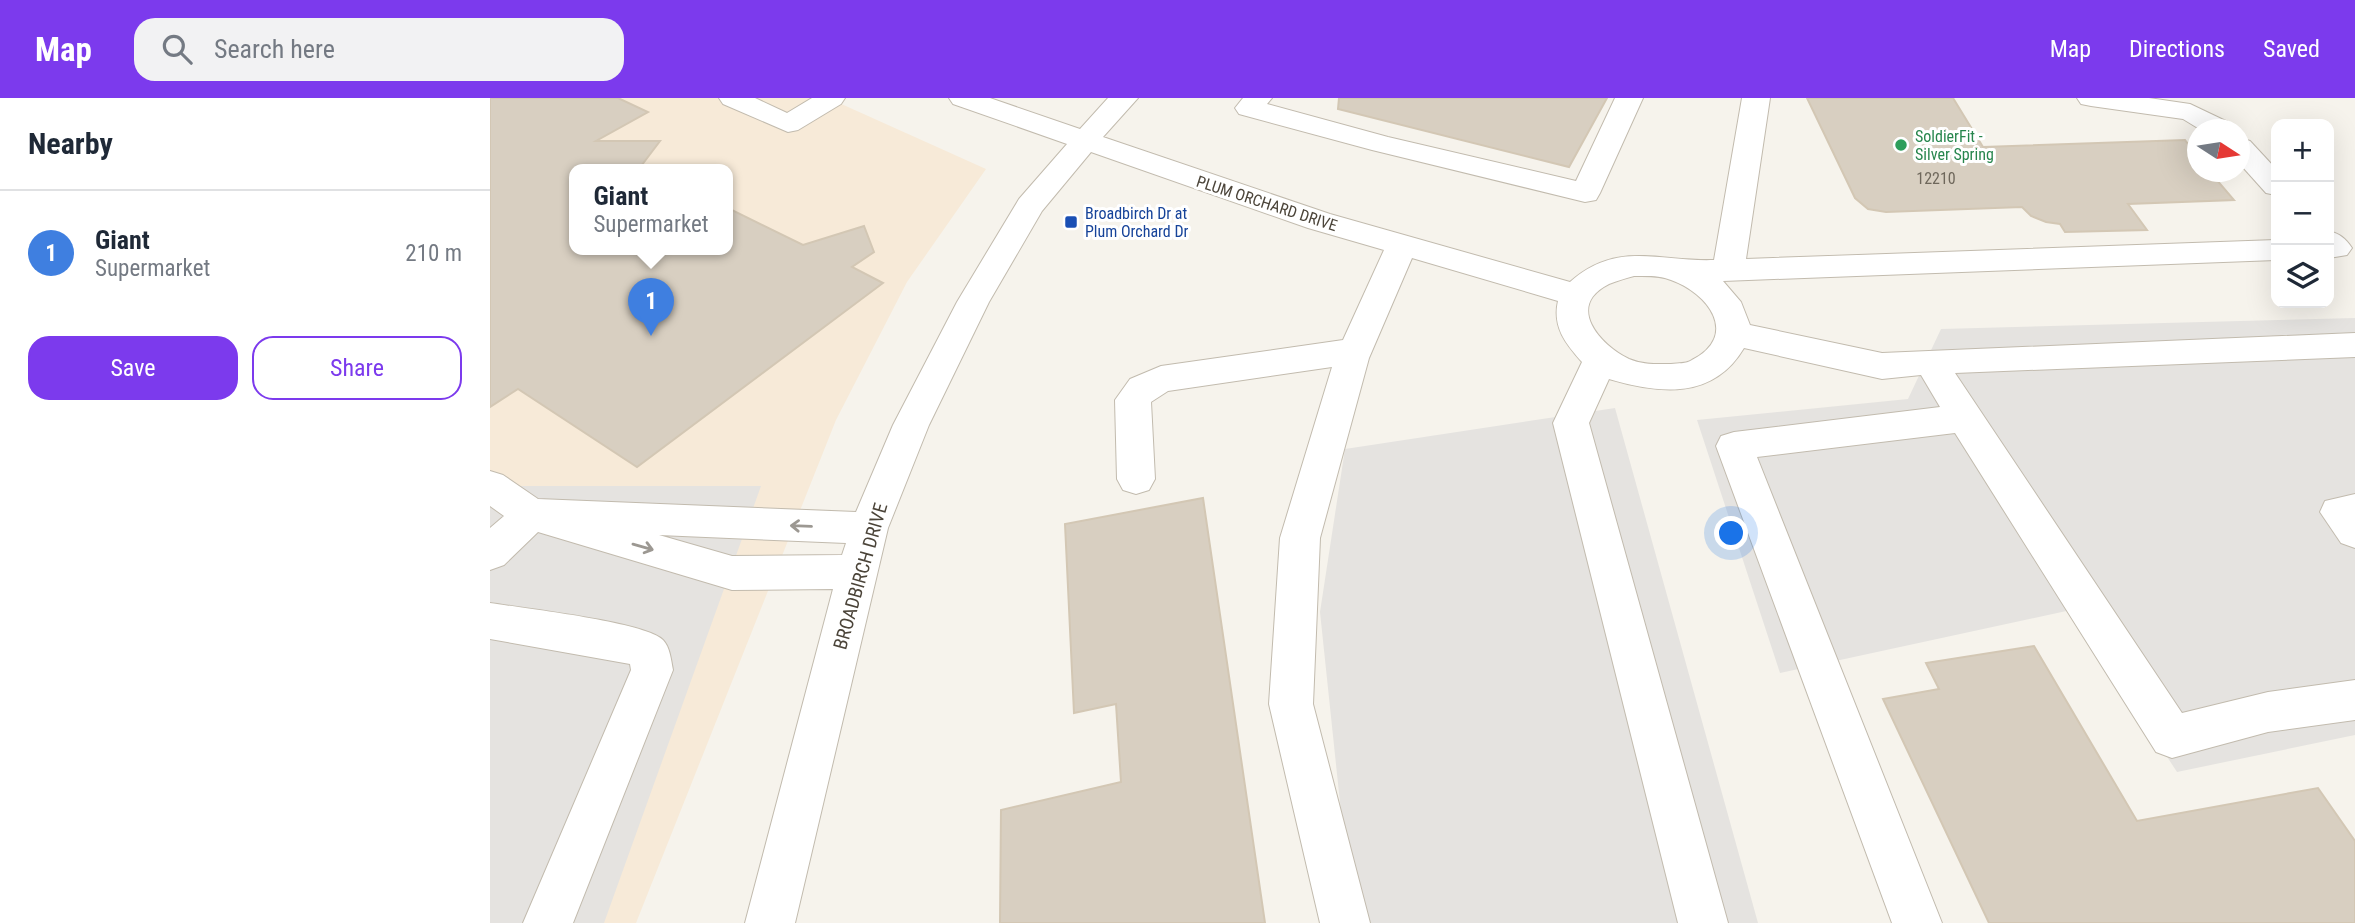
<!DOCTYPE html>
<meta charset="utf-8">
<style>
body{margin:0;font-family:"Roboto Condensed",sans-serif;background:#f2f2f3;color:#1f2937}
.controls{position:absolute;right:21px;top:21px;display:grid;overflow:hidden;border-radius:14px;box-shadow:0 7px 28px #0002}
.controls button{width:63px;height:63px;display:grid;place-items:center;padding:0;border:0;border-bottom:2px solid #e0e1e3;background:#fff;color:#1f2937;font:35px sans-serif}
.compass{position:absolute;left:1697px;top:21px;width:63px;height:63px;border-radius:50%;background:#fff;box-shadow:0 7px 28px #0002;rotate:102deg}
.you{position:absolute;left:1242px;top:436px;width:24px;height:24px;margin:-18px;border:5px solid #fff;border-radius:50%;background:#1a73e8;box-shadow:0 0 0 10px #1a73e833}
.badge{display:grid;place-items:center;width:46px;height:46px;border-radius:50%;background:#7c3aed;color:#fff;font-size:23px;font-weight:700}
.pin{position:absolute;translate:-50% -58px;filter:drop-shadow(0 2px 4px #0008)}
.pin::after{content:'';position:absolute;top:37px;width:24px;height:21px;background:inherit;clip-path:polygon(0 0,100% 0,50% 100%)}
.popup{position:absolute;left:79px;top:66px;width:164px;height:91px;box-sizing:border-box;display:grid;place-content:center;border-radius:14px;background:#fff;filter:drop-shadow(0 2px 5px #0005);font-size:23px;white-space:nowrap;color:#747a83}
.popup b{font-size:26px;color:#1f2937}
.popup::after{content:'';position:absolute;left:50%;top:100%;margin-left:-14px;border:14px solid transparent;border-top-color:#fff}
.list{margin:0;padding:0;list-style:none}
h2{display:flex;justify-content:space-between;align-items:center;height:91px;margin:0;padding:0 28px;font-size:30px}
h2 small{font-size:23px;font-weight:400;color:#747a83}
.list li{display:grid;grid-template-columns:46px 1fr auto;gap:21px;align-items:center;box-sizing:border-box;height:126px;padding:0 28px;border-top:2px solid #e0e1e3}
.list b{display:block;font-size:26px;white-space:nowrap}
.list p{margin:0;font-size:23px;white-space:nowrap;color:#747a83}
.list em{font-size:23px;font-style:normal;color:#747a83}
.actions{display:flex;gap:14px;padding:21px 28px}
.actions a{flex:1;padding:16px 0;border:2px solid #7c3aed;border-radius:21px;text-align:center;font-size:24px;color:#7c3aed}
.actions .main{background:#7c3aed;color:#fff}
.icon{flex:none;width:38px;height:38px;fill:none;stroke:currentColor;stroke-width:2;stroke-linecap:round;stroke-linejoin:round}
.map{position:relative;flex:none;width:1865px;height:825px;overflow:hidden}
header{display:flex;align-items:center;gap:42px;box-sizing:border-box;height:98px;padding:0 35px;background:#7c3aed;color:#fff}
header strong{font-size:33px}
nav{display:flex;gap:38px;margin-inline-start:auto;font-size:24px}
.search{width:490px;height:63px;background:#f2f2f3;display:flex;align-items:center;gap:18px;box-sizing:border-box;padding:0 24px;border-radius:21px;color:#747a83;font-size:26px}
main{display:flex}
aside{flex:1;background:#fff}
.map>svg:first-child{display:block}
.commercial{fill:#f7ead8;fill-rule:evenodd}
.parking{fill:#e5e3e0}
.building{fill:#d8cfc1;stroke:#d3c7b4;stroke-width:2}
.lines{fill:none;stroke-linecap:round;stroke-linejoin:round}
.minor-casing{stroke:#c2bbae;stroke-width:2}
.minor{fill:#fff;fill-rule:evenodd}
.oneway{stroke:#9c9892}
.leisure-dot{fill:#2e9e5b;stroke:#fff;stroke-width:2.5}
.transit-dot{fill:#1a4fb4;stroke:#fff;stroke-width:2.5}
.labels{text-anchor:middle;stroke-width:6;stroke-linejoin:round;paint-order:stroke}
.far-leisure-label{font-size:16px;fill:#27864d;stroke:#fff;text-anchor:start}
.number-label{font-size:16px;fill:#6e675b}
.far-street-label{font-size:16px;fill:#4b4439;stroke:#fff}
.far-transit-label{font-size:16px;fill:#164399;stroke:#fff;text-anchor:start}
.street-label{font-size:19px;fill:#4b4439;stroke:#fff}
</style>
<header>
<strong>Map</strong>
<div class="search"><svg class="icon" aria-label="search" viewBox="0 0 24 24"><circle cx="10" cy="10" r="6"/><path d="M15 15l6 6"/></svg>Search here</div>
<nav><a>Map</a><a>Directions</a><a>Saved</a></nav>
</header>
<main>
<aside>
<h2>Nearby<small></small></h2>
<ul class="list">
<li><span class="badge" style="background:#3f7fe0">1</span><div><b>Giant</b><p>Supermarket</p></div><em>210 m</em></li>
</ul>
<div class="actions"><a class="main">Save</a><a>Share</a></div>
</aside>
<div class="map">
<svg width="1865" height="825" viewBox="0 0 1865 825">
<rect width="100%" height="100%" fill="#f6f3ec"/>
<!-- commercial -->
<path class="commercial" d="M0,0H338L496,71L417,184L346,322L146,825H0ZM84,72H238V152H84Z"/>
<!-- parking -->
<g class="parking">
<polygon points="1865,220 1865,637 1687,674 1581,512 1290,575 1207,322 1418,301 1451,231"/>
<polygon points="1125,310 1268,825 878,825 853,733 830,514 855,351"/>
<polygon points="0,388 271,388 114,825 0,825"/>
</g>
<!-- building -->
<g class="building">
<polygon points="0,0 128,0 158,14 106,43 170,43 148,72 84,72 84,152 238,152 238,110 313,147 374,128 384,154 362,169 393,185 147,369 28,291 0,309"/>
<polygon points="849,0 1117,0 1079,69 848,11"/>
<polygon points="1317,0 1463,0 1493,49 1695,42 1707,58 1707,74 1720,74 1744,102 1638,106 1657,132 1575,134 1570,126 1556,124 1541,118 1532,109 1396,114 1378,111 1365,100"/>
<polygon points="713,400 775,825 510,825 511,712 631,684 626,606 584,615 575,426"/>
<polygon points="1544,548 1647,723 1828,690 1865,743 1865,825 1499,825 1393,601 1449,591 1436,565"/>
</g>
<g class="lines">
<defs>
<g id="minor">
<polygon points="229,0 265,0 297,15 322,0 355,0 351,6 308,32 298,34 233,6"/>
<path d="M459,0H500L590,31L618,0H648L613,39L840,116L1080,184C1127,142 1169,164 1224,162L1252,0H1280L1256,161L1786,142V162L1233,183L1251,204L1260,227L1392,255L1865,235V259L1465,275L1692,615L1778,594L1865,582V622L1778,634L1682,660L1666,654L1465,335L1267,359L1452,825H1402L1226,348L1231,338L1244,334L1450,309L1431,277L1392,281L1254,250C1223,302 1170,296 1119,281L1099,325L1238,825H1188L1063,325L1092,264C1076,246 1062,229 1068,203L922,160L879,260L830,440L823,606L880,825H830L779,606L790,440L842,269L678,293L661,304L665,381L659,392L646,396L633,392L627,381L625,302L640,281L671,268L853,242L894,152L818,130L601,54L552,113L499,204L439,327L398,430L305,825H255L343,491L242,492L48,434L14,467L0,472V430L14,418L0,408V373L13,377L48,401L366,414L403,327L467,204L529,101L577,46L463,6ZM1144,178C1156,178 1170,177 1181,182C1218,195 1250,237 1202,262C1196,266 1188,265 1181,266C1167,266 1153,267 1139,261C1110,247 1075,208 1119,186C1127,183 1136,180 1144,178ZM169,437L356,445L352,457L242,458Z"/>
<polygon points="753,0 782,0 777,6 898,39 1086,83 1125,0 1153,0 1110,95 1106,102 1095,104 882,52 749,16 745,10"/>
<polygon points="1587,0 1659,0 1700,6 1742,26 1746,32 1711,32 1693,21 1601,8 1591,6"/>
<polygon points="1750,40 1760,43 1786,71 1786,97 1776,95 1750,66"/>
<path d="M1839,133C1850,136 1855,140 1862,150L1857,157L1839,160Z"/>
<polygon points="1865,396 1865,450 1851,445 1830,414 1835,403"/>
<path d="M0,505C31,510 155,524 173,542C180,549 181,562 183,572L83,825H33L141,572L140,566L0,541Z"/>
</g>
</defs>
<!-- minor casing -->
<use href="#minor" class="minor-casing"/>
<!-- minor -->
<use href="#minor" class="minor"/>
</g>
<!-- one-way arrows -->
<defs><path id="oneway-shaft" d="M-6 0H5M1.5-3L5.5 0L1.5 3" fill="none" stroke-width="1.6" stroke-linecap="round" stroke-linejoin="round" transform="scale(1.75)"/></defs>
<g class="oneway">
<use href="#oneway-shaft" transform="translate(311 428) rotate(-178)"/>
<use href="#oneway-shaft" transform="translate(153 449) rotate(16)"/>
</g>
<!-- markers -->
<circle class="leisure-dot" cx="1411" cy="47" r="7"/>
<rect class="transit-dot" x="574" y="117" width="14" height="14" rx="3.5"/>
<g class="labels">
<!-- far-leisure labels -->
<g class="far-leisure-label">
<text x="1425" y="44">SoldierFit -<tspan x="1425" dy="18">Silver Spring</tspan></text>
</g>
<!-- number labels -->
<g class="number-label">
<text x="1446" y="86">12210</text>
</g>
<!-- far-street labels -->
<g class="far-street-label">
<text transform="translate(777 105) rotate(18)" y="6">PLUM ORCHARD DRIVE</text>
</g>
<!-- far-transit labels -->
<g class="far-transit-label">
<text x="595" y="121">Broadbirch Dr at<tspan x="595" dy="18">Plum Orchard Dr</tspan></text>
</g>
<!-- street labels -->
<g class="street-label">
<text transform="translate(370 478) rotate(-74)" y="7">BROADBIRCH DRIVE</text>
</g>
</g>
</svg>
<div class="controls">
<button>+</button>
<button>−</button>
<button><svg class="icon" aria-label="layers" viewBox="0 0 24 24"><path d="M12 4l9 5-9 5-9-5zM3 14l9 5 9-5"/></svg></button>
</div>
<svg class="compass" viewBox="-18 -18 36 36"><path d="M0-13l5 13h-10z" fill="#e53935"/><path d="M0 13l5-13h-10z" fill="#747a83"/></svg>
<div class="you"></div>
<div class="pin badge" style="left:161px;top:238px;background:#3f7fe0">1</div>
<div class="popup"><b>Giant</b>Supermarket</div>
</div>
</main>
